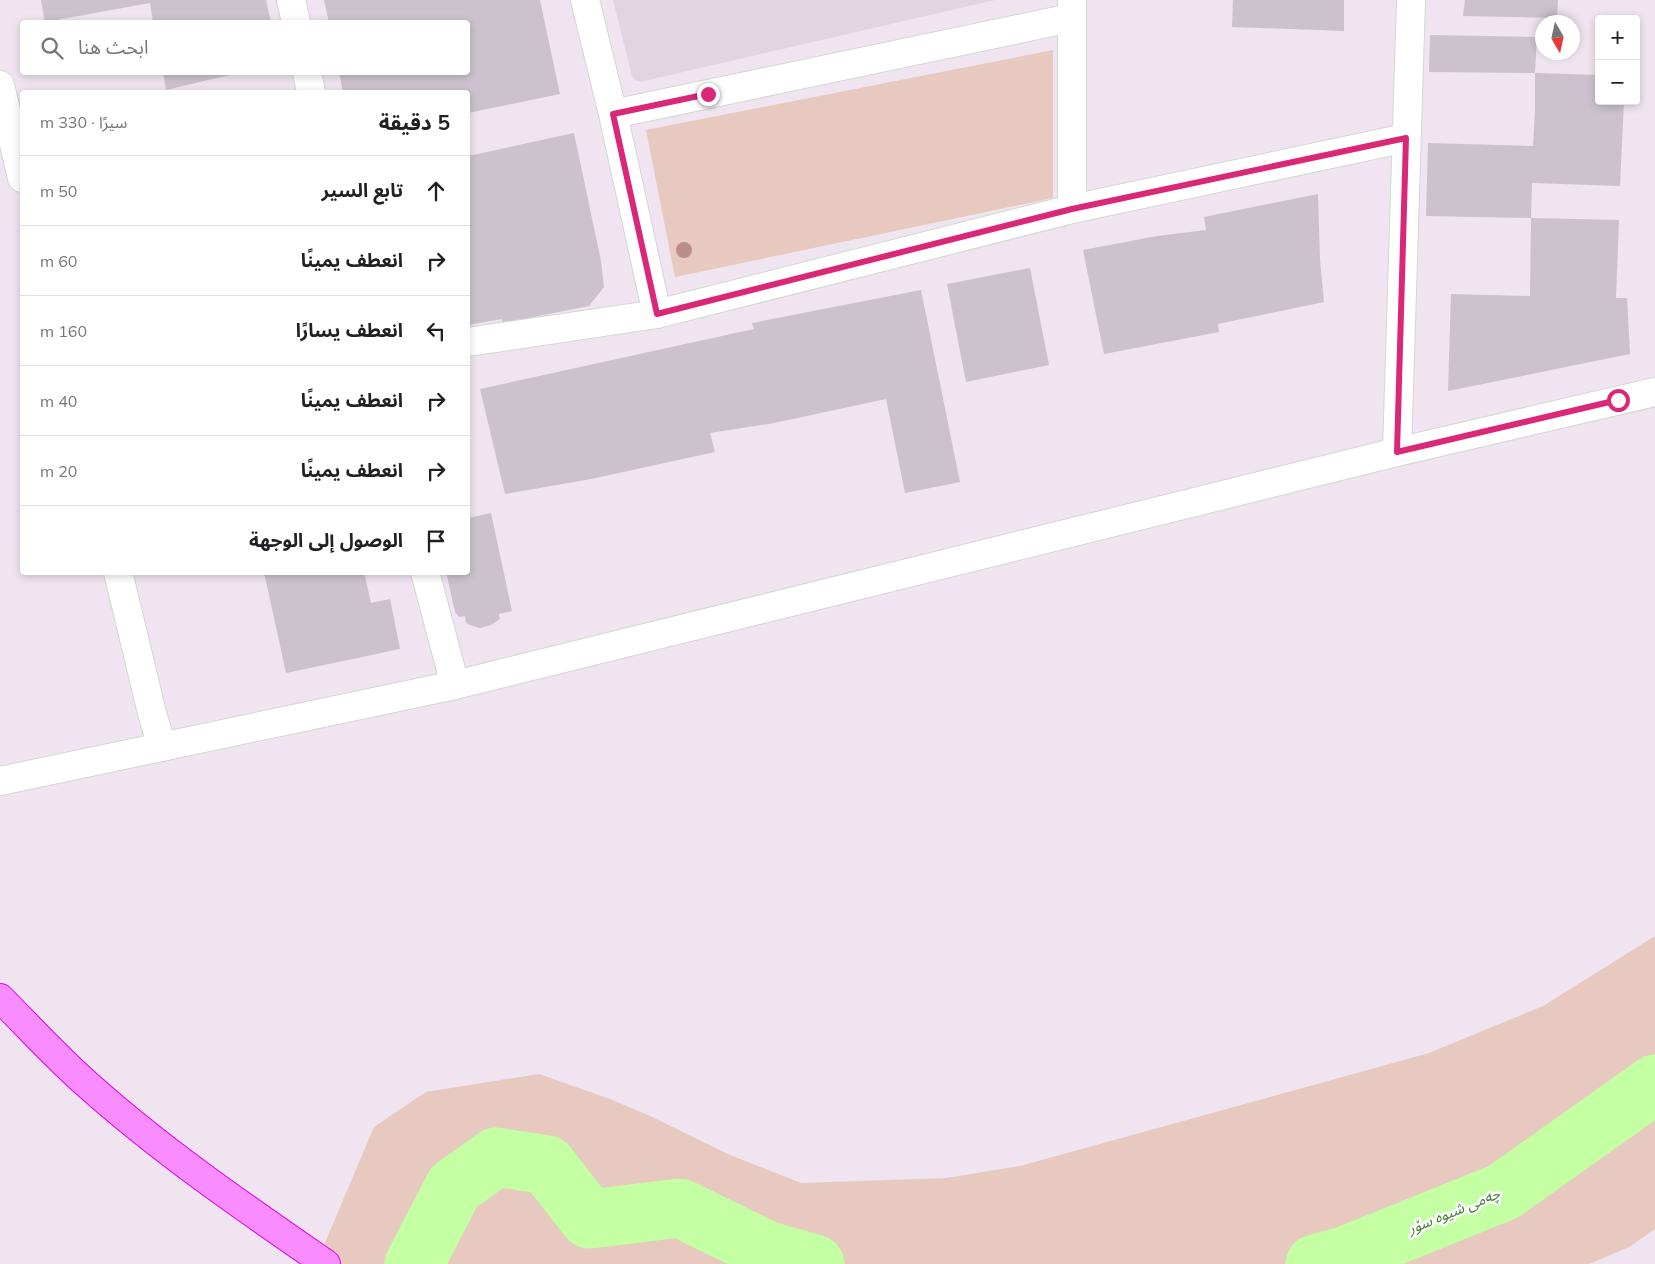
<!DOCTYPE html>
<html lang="ar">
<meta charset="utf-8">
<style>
body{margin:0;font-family:Mulish,"Noto Sans Arabic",sans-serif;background:#f2f2f2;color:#202124;direction:rtl}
.controls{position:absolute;right:15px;top:15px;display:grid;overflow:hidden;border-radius:5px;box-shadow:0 2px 8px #0003}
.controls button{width:45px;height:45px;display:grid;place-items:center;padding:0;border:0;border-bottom:1px solid #e0e0e0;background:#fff;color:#202124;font:25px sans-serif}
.compass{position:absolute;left:1535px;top:15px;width:45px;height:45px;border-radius:50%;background:#fff;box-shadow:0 2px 8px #0003;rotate:171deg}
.stop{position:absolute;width:15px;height:15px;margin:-11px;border:4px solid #db2777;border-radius:50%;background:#fff}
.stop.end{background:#db2777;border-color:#fff;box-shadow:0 1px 5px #0008}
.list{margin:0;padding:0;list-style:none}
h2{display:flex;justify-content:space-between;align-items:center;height:65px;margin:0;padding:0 20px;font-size:21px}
h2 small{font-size:16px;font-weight:400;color:#757577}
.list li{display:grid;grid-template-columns:32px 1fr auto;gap:15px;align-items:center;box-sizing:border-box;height:70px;padding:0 20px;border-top:1px solid #e0e0e0}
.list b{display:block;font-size:19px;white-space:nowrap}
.list em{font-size:16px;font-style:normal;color:#757577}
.icon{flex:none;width:28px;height:28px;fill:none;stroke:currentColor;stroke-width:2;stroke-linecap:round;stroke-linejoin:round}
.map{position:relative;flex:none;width:1655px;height:1264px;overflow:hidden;direction:ltr}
.search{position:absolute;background:#fff;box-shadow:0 2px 8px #0003;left:20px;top:20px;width:450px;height:55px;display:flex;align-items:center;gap:12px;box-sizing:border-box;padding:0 18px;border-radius:5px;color:#757577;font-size:19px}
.panel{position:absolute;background:#fff;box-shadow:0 2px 8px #0003;left:20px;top:90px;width:450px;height:485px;border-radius:5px;direction:rtl}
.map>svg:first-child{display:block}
.education{fill:#e1d5e1}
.green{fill:#e7c9c0}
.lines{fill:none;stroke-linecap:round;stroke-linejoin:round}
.river{stroke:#c4ffa4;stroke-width:59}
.building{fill:#cbc2cd}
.street-casing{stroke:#d3d8d2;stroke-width:30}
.highway-casing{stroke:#db00f3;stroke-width:30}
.street{stroke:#fff;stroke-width:28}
.highway{stroke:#f98cfe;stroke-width:28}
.tree{fill:#b89089}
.route{stroke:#db2777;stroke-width:6}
.labels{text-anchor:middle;stroke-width:5;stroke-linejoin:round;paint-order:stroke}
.water-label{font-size:15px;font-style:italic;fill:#457d30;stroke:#fff}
</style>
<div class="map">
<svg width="1655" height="1264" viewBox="0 0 1655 1264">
<rect width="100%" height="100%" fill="#efe4ef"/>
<!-- education -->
<polygon class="education" points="613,0 995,0 640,82 635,80 632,76"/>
<!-- green -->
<g class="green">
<polygon points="1053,50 1053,198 675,277 646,130"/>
<polygon points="1655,936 1655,1229 1629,1247 1589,1264 316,1264 374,1127 426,1092 539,1074 610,1099 648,1115 730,1155 801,1183 947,1178 1020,1166 1429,1053 1543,1006"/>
</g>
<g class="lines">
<!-- river -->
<g class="river">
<polyline points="414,1264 454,1187 496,1157 547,1165 589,1219 680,1208 766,1250 815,1264"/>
<polyline points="1315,1264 1344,1256 1503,1192 1655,1084"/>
</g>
</g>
<!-- building -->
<g class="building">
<polygon points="41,0 266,0 271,22 153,22 150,3 45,22"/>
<polygon points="324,0 540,0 560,94 468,113 468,92 343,92 339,72 468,72 468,22 329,22"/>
<polygon points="1233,0 1344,0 1344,31 1232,27"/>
<polygon points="1465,0 1558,0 1557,18 1463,16"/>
<polygon points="1430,35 1537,37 1535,73 1599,75 1599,101 1624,101 1620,186 1532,183 1531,218 1426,216 1428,143 1533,146 1535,110 1535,73 1429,72"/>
<polygon points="163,72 238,72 238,73 166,90"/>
<polygon points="574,133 601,261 604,287 589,306 503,323 502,319 468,325 468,156"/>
<polygon points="1318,194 1320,260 1324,302 1218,324 1219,332 1104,354 1083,250 1157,236 1206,230 1204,217"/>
<polygon points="1531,218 1619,220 1616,298 1627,298 1630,354 1448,391 1451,294 1530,296"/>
<polygon points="1030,268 1049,365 966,382 947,284"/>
<polygon points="921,290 960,482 905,493 886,399 774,423 710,433 715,452 591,479 505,494 480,389 754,329 752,323"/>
<polygon points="491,513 512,611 499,614 500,619 491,625 480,628 470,625 466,623 465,616 459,617 455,612 446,572 468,572 468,518"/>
<polygon points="264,572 364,572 371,603 390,599 400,649 286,673"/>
</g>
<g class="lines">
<defs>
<g id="street">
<polyline points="291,0 296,22"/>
<polyline points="585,0 613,114 657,314"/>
<polyline points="1072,0 1072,209"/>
<polyline points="307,72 311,92"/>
<polyline points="0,85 22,178"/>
<polyline points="613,114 1071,18"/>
<polyline points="468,342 657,314 1072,209 1406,138"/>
<polyline points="1397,452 1411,0"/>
<polyline points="118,572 152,713 162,747"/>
<polyline points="425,572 455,685"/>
<polyline points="0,781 455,685 1397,452 1655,392"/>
</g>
<path id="highway" d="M0,998C29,1027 58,1059 89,1086C163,1152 245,1208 326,1264"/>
</defs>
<!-- street casing -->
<use href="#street" class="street-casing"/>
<!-- highway casing -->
<use href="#highway" class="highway-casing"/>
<!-- street -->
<use href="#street" class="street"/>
<!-- highway -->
<use href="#highway" class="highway"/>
</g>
<!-- trees -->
<circle class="tree" cx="684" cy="250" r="8"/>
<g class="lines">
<!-- route -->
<polyline class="route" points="708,94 613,114 657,314 1072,209 1406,138 1397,452 1618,400"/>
</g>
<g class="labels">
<!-- water labels -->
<g class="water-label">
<text transform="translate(1454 1211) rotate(-22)" y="5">چەمی شیوە سۆر</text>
</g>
</g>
</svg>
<div class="controls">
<button>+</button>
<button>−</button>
</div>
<svg class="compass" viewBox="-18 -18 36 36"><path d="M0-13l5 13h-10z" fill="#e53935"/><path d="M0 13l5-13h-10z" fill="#757577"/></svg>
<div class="stop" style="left:1618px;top:400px"></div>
<div class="stop end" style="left:708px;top:94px"></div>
<div class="search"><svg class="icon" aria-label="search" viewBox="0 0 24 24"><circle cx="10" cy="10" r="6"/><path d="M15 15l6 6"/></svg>ابحث هنا</div>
<section class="panel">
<h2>5 دقيقة<small>سيرًا · 330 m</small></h2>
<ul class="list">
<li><svg class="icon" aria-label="ahead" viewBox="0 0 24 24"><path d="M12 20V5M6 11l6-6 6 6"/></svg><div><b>تابع السير</b></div><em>50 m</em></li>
<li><svg class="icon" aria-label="right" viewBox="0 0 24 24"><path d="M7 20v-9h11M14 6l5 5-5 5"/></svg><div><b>انعطف يمينًا</b></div><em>60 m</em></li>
<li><svg class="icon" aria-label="left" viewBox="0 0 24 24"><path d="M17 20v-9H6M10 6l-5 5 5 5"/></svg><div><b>انعطف يسارًا</b></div><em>160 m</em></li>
<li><svg class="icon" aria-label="right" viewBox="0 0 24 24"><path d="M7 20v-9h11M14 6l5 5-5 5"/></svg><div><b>انعطف يمينًا</b></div><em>40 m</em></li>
<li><svg class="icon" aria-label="right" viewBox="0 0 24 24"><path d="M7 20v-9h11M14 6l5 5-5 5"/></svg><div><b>انعطف يمينًا</b></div><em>20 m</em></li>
<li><svg class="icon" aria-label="arrive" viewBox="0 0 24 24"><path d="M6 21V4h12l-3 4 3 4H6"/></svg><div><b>الوصول إلى الوجهة</b></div></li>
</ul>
</section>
</div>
